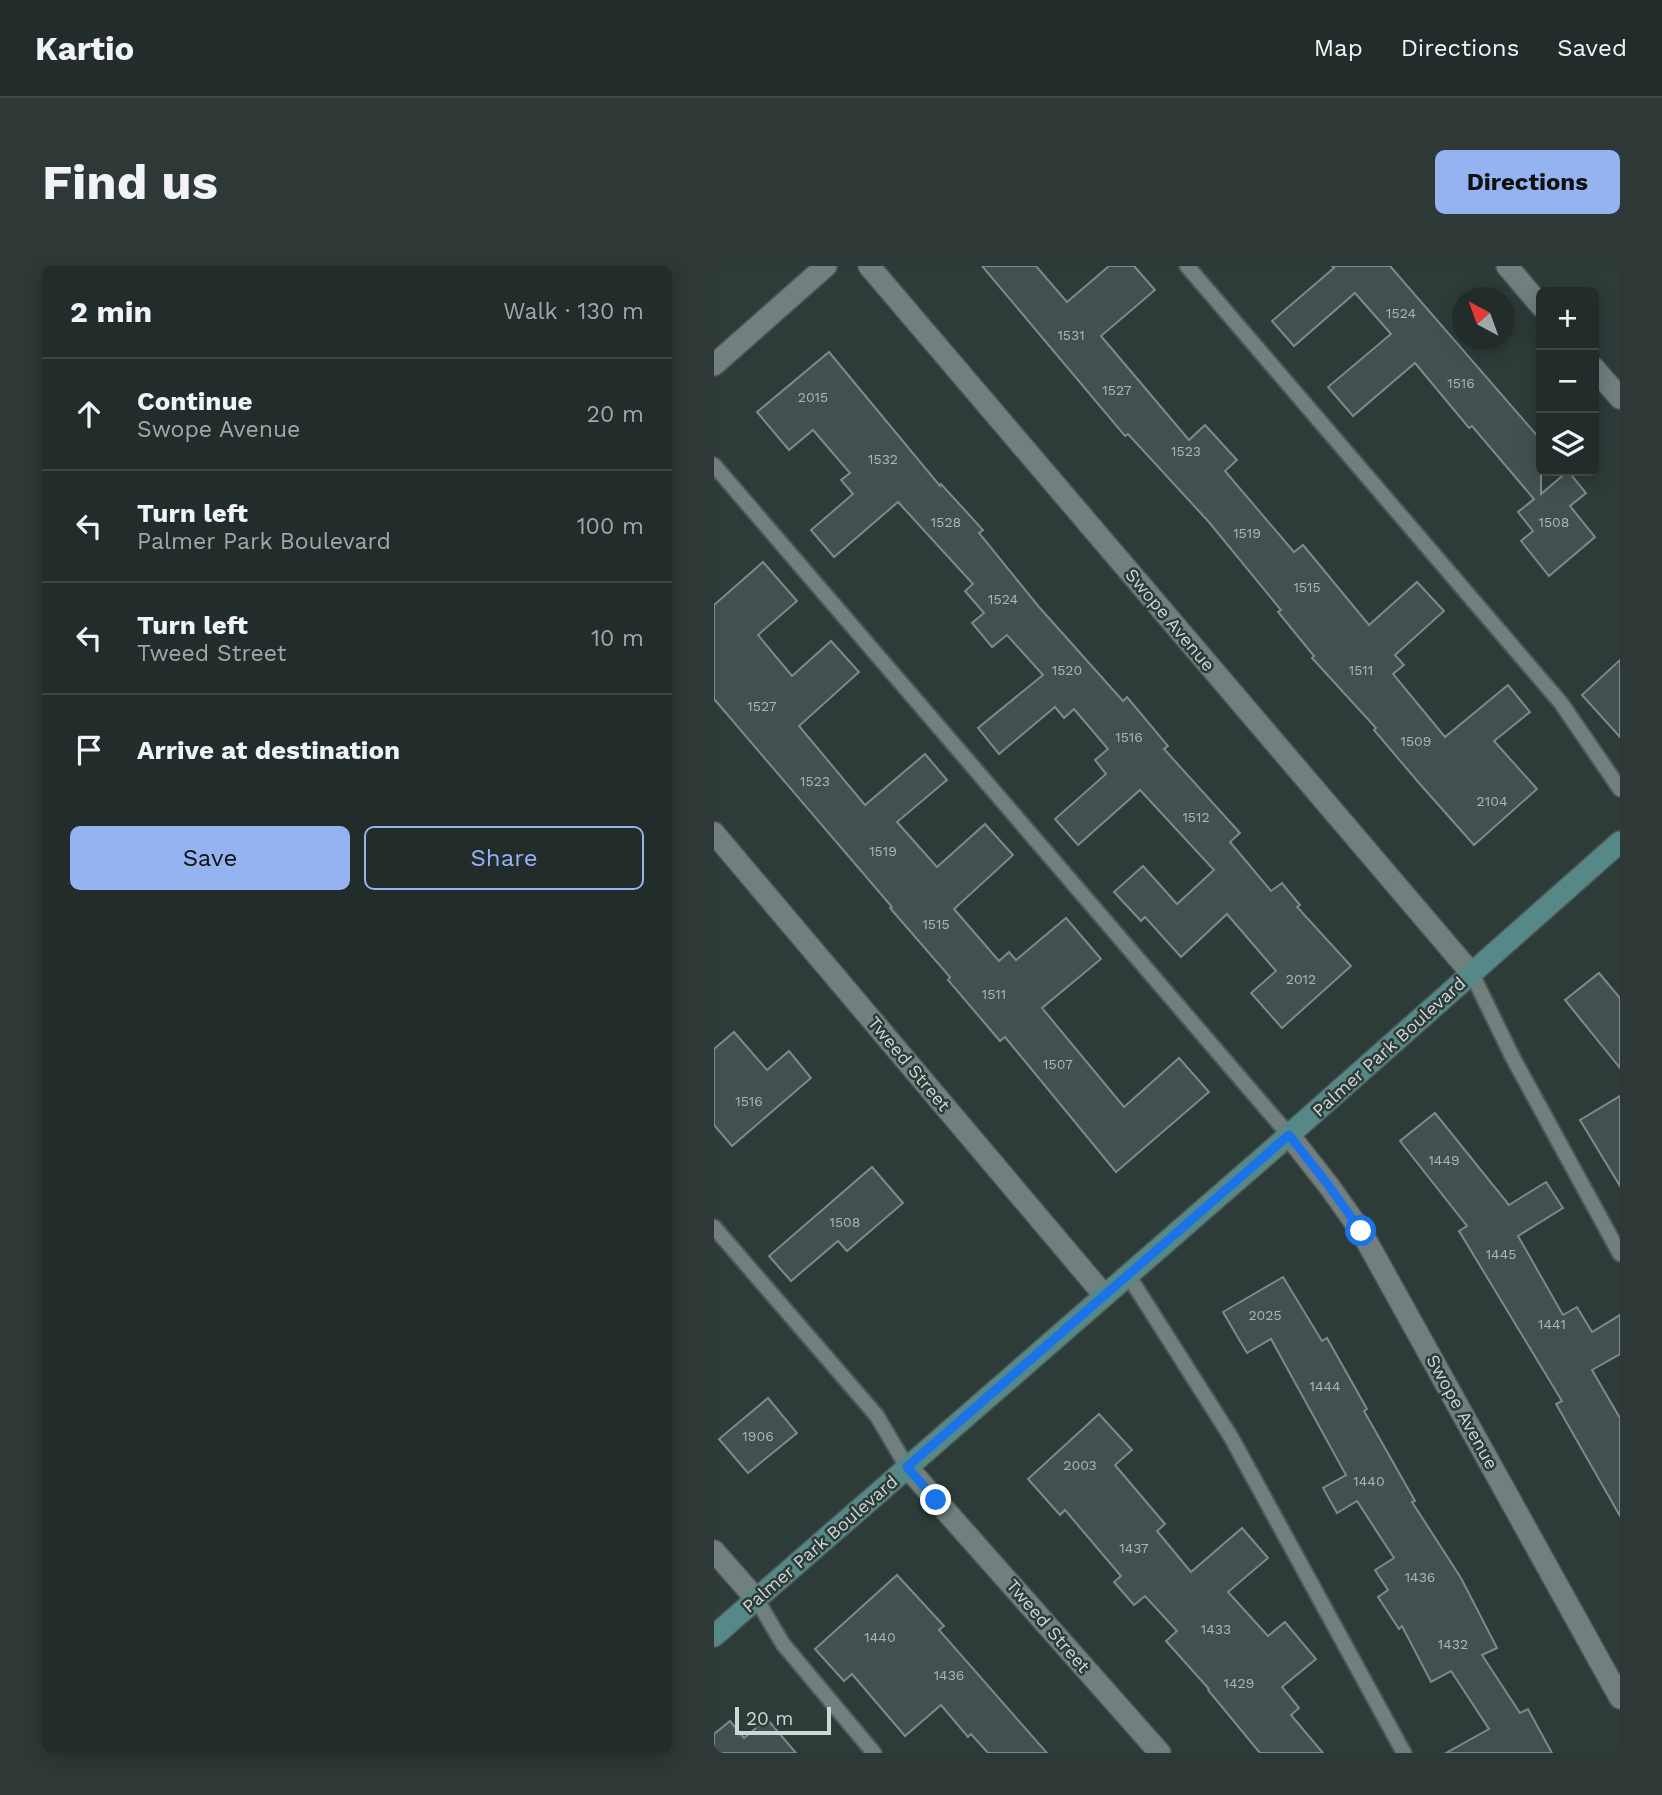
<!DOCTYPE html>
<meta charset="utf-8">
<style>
body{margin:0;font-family:"Work Sans",sans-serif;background:#2e3837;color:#f1f3f6}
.controls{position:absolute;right:21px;top:21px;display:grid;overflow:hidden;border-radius:10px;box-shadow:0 4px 18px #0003}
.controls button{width:63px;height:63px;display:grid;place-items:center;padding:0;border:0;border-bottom:2px solid #3f4847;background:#222c2b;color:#f1f3f6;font:35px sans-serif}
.compass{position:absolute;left:738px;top:21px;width:63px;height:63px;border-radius:50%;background:#222c2b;box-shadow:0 4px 18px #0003;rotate:319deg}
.scale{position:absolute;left:21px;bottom:18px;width:96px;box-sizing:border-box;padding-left:7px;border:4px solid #cfd7d6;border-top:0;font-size:19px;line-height:24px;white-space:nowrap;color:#cfd7d6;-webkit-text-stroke:5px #2d3b39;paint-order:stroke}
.stop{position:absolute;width:21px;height:21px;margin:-16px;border:5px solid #1a73e8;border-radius:50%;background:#fff}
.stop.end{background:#1a73e8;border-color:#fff;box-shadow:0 2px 7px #0008}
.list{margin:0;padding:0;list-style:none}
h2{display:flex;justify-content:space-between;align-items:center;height:91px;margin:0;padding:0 28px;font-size:30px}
h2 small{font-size:23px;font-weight:400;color:#a2a7a9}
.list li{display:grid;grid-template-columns:46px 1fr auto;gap:21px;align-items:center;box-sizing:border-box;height:112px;padding:0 28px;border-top:2px solid #3f4847}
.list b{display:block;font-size:26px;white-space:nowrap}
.list p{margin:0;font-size:23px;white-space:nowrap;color:#a2a7a9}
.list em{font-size:23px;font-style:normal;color:#a2a7a9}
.actions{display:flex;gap:14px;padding:21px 28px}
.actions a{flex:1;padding:16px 0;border:2px solid #95b2f1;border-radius:10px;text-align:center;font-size:24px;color:#95b2f1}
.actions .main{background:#95b2f1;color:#111}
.icon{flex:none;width:38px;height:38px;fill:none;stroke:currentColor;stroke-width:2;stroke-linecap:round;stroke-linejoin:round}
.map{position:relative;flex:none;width:906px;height:1487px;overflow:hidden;border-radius:10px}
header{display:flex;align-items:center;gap:42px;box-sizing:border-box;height:98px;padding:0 35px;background:#222c2b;border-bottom:2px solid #3f4847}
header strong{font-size:33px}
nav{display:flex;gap:38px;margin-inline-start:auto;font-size:24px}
.intro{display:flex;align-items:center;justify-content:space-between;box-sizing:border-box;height:168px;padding:0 42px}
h1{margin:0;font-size:49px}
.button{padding:18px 32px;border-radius:10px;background:#95b2f1;color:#111;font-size:24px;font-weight:700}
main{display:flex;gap:42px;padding:0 42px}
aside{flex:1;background:#222c2b;border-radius:10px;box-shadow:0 4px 18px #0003}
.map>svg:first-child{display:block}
.building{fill:#42514f;stroke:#7b8b89;stroke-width:2}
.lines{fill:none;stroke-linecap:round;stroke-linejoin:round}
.lane-casing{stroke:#4d5857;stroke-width:18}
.street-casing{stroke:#4d5857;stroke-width:24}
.secondary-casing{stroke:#4d5857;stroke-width:24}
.lane{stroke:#71807f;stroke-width:14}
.street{stroke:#71807f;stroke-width:21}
.secondary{stroke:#558886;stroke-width:21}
.route{stroke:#1a73e8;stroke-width:9}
.labels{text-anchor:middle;stroke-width:5;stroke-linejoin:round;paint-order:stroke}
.number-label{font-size:14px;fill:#acb6b4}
.street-label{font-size:18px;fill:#cfd7d6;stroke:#2d3b39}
</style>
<header>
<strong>Kartio</strong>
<nav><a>Map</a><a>Directions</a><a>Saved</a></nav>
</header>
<div class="intro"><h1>Find us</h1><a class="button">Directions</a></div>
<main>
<aside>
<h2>2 min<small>Walk · 130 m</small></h2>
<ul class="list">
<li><svg class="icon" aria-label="ahead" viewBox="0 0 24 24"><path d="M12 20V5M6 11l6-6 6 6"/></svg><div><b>Continue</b><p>Swope Avenue</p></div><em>20 m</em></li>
<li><svg class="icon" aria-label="left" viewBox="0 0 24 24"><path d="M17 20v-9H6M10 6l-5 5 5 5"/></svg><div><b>Turn left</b><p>Palmer Park Boulevard</p></div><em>100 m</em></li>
<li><svg class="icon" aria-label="left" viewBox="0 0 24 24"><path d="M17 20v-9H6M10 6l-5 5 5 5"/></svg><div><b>Turn left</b><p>Tweed Street</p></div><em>10 m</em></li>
<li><svg class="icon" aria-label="arrive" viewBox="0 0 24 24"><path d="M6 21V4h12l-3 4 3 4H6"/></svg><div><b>Arrive at destination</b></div></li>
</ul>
<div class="actions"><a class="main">Save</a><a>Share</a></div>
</aside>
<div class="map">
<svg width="906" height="1487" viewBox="0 0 906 1487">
<rect width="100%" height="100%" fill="#2d3b39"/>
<!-- building -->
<g class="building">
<polygon points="268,0 322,0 353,36 395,0 420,0 441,24 387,70 475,174 491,159 523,194 511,205 580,286 589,279 655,359 703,316 730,345 681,389 690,399 679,408 731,471 794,419 816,446 780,475 823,523 760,579 705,517 660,464 662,462 598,392 600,390 564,346 567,344 494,255 414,168 411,170"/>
<polygon points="618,0 676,0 827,174 827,228 854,205 872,227 856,240 881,271 835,310 807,275 819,265 804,246 820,233 758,160 755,162 701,97 639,150 614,121 677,68 641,27 580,80 558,55 620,2"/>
<polygon points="115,86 226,220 227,218 269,264 265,267 325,341 409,435 413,431 454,480 450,483 526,567 516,576 557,625 568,617 586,639 583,641 637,700 568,762 537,727 562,705 513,648 467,691 431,651 427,655 400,626 429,600 463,638 500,604 426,524 364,579 341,553 392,508 381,494 394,483 360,443 350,452 341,441 285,488 264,462 329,409 293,369 278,381 258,357 270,347 251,325 259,318 184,236 120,291 97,264 139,228 127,214 136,207 99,164 75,184 43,146"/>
<polygon points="49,296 83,335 44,369 78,410 117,375 145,406 85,460 151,539 211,488 233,514 183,556 223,601 271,558 299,589 240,643 285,695 295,686 302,694 352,652 387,693 328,742 410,841 465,792 495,826 402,906 291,771 286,775 234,714 236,711 176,642 178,641 0,433 0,339"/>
<polygon points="906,394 906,471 868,429"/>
<polygon points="885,707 906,732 906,802 851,734"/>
<polygon points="20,766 53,804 75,785 97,812 18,880 0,859 0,783"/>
<polygon points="906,830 906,920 866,854"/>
<polygon points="721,847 795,939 832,916 849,942 804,970 849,1049 863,1041 878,1066 906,1049 906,1088 878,1104 906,1152 906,1250 842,1138 848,1135 745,965 753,960 686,875"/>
<polygon points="158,901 189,937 133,985 124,975 77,1015 55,990"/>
<polygon points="569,1011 608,1075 613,1072 653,1143 650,1145 701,1235 698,1236 747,1312 783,1382 768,1389 806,1447 814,1443 838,1487 732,1487 775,1463 737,1405 717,1416 688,1360 685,1363 664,1331 674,1324 661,1304 680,1292 643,1235 623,1247 609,1222 632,1209 557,1073 533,1087 509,1046"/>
<polygon points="54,1132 83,1167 34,1207 5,1173"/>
<polygon points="385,1148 418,1184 401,1199 451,1258 443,1265 477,1306 528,1262 554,1292 514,1326 554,1370 571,1356 602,1393 568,1421 585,1442 577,1449 609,1487 546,1487 494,1424 495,1423 452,1375 463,1365 431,1330 420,1339 400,1316 407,1310 351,1244 346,1249 314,1213"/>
<polygon points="183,1309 230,1360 225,1364 333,1487 274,1487 257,1468 254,1471 227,1439 191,1470 138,1408 130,1415 101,1383"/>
<polygon points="53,1453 82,1487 0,1487 0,1468 16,1455 30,1472"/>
</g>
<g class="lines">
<defs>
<g id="lane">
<polyline points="473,0 847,437 906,523"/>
<polyline points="0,199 575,869"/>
<polyline points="758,708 799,792 906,988"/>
<polyline points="0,961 163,1150 193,1201"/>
<polyline points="414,1009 517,1171 690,1487"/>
<polyline points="43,1334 69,1378 160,1487"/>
</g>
<g id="street">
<polyline points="155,0 758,708"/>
<polyline points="793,0 827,40"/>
<polyline points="0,99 112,0"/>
<polyline points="880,102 906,132"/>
<polyline points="0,567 390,1029"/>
<polyline points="575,869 615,920 647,965 906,1432"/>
<polyline points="193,1201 446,1487"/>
<polyline points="0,1285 43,1334"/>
</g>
<polyline id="secondary" points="0,1370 575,869 906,576"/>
</defs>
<!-- lane casing -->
<use href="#lane" class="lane-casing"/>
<!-- street casing -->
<use href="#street" class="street-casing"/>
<!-- secondary casing -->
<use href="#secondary" class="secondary-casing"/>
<!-- lane -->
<use href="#lane" class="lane"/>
<!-- street -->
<use href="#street" class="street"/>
<!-- secondary -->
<use href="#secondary" class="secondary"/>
</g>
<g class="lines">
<!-- route -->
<polyline class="route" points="222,1234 193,1201 575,869 615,920 647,965"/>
</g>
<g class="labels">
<!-- number labels -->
<g class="number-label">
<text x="687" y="52">1524</text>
<text x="357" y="74">1531</text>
<text x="747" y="122">1516</text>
<text x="403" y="129">1527</text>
<text x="99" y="136">2015</text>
<text x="472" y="190">1523</text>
<text x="169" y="198">1532</text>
<text x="232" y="261">1528</text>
<text x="840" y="261">1508</text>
<text x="533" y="272">1519</text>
<text x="593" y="326">1515</text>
<text x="289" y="338">1524</text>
<text x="353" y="409">1520</text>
<text x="647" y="409">1511</text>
<text x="48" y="445">1527</text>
<text x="415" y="476">1516</text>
<text x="702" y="480">1509</text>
<text x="101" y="520">1523</text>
<text x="778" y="540">2104</text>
<text x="482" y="556">1512</text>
<text x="169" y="590">1519</text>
<text x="222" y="663">1515</text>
<text x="587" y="718">2012</text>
<text x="280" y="733">1511</text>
<text x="344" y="803">1507</text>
<text x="35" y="840">1516</text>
<text x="730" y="899">1449</text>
<text x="131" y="961">1508</text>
<text x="787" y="993">1445</text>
<text x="551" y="1054">2025</text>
<text x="838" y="1063">1441</text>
<text x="611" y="1125">1444</text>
<text x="44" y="1175">1906</text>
<text x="366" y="1204">2003</text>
<text x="655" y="1220">1440</text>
<text x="420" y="1287">1437</text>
<text x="706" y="1316">1436</text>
<text x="502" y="1368">1433</text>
<text x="166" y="1376">1440</text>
<text x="739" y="1383">1432</text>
<text x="235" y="1414">1436</text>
<text x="525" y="1422">1429</text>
</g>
<!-- street labels -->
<g class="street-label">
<text transform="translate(456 354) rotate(50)" y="6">Swope Avenue</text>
<text transform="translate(675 781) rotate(-42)" y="6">Palmer Park Boulevard</text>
<text transform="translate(195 798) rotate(50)" y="6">Tweed Street</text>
<text transform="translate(748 1146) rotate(61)" y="6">Swope Avenue</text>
<text transform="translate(106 1278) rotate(-41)" y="6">Palmer Park Boulevard</text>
<text transform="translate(334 1360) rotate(49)" y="6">Tweed Street</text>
</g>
</g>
</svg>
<div class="controls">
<button>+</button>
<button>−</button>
<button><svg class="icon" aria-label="layers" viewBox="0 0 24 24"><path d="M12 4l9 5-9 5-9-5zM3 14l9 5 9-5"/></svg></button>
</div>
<svg class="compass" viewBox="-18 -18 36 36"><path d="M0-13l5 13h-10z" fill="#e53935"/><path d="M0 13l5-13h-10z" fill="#a2a7a9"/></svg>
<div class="scale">20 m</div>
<div class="stop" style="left:647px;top:965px"></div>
<div class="stop end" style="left:222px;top:1234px"></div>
</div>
</main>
